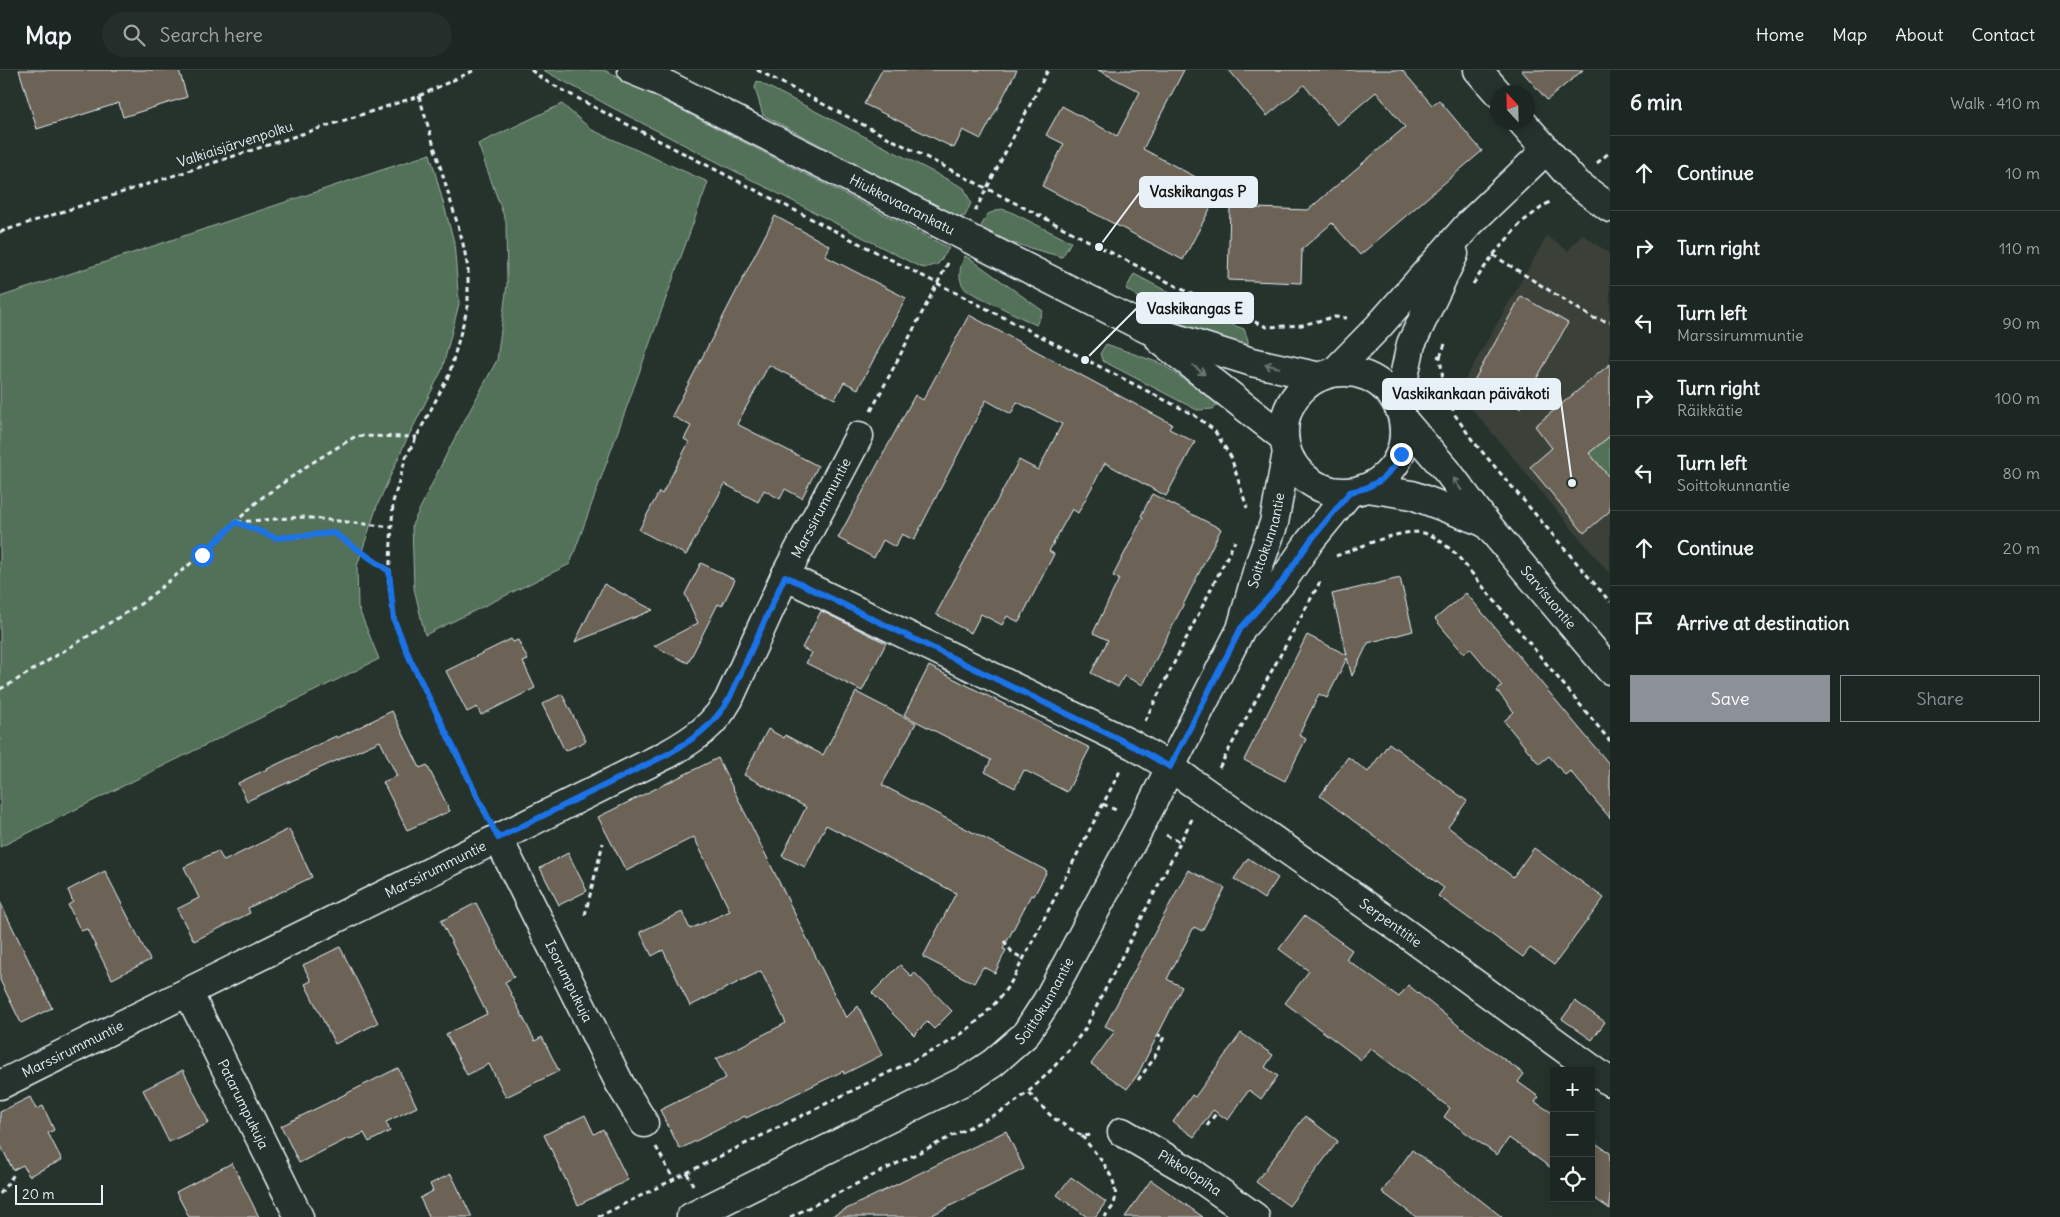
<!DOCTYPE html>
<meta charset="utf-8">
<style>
body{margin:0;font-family:Delius,sans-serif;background:#252e2a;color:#f1f3f6}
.controls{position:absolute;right:15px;bottom:15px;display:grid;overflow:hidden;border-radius:0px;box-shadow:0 2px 12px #0003}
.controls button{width:45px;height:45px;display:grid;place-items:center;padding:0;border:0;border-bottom:1px solid #3a4340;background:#1c2622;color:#f1f3f6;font:25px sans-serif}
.compass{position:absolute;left:1490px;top:15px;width:45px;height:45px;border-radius:50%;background:#1c2622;box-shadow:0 2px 12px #0003;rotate:338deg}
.scale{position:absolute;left:15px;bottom:12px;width:88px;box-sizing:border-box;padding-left:5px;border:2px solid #e8f1f8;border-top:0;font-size:14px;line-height:18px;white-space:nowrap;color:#e8f1f8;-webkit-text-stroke:4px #26332d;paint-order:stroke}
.stop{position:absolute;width:15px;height:15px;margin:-11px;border:4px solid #1a73e8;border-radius:50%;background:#fff}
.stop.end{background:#1a73e8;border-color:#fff;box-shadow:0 1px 5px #0008}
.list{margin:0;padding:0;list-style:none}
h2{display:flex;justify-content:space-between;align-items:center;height:65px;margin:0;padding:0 20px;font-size:21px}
h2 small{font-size:16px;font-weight:400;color:#a0a5a5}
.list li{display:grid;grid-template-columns:32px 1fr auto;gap:15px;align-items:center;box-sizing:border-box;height:75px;padding:0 20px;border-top:1px solid #3a4340}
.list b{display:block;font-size:19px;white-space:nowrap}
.list p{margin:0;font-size:16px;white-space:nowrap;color:#a0a5a5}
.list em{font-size:16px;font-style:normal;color:#a0a5a5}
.actions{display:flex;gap:10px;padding:15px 20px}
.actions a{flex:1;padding:11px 0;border:1px solid #8c9099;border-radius:0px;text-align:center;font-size:18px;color:#8c9099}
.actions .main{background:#8c9099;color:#fff}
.icon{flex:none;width:28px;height:28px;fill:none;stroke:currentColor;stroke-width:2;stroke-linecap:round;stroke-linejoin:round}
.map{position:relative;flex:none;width:1610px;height:1147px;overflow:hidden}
header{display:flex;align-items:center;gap:30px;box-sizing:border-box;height:70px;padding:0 25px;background:#1c2622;border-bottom:1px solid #3a4340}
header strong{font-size:24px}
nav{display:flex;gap:28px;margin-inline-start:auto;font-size:18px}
.search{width:350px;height:45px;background:#252e2a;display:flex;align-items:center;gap:12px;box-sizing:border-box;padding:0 18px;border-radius:28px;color:#a0a5a5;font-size:19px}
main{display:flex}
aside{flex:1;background:#1c2622}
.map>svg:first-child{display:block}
.built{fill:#3b4139}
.green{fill:#527058;stroke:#9db0a8}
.building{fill:#6c6256;stroke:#e8f1f8}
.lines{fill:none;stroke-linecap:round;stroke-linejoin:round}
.street-casing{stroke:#e8f1f8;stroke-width:31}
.secondary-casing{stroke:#e8f1f8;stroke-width:31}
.path{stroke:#e8f1f8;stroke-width:3;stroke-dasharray:5 4;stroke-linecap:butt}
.street{stroke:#26332d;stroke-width:28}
.secondary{stroke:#26332d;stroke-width:28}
.oneway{stroke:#6a7674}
.route{stroke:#1a73e8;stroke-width:6}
.labels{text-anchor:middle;stroke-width:4;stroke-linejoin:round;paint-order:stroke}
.street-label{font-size:14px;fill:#e8f1f8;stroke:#26332d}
.leader{fill:none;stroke:#e8f1f8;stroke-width:2}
.callout-dot{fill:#e8f1f8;stroke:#26332d;stroke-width:2}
.callout{fill:#e8f1f8;stroke:#e8f1f8;stroke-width:2}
.callout-label{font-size:15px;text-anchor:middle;font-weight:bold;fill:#111}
</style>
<header>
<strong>Map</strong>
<div class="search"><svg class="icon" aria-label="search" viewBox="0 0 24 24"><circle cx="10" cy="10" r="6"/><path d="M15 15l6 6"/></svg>Search here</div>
<nav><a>Home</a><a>Map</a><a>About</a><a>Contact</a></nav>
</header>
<main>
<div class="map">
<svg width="1610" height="1147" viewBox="0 0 1610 1147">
<rect width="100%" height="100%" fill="#26332d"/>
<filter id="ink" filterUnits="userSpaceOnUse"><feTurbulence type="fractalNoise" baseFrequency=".02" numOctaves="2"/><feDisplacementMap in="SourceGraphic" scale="10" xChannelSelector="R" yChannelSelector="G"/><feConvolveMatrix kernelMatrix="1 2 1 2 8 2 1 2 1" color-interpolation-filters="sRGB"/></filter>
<g filter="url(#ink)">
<!-- built -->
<polygon class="built" points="1582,164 1610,184 1610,504 1458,322 1547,166 1568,181"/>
<!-- green -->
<g class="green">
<polygon points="543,0 604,0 949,178 938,194 924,198 918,196 613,38"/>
<polygon points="757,11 964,118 971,133 965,146 958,148 763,45 755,18"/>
<polygon points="562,34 592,60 708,112 570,494 425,565 414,518 412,455 449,379 497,290 507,215 506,152 478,74"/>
<polygon points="430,84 454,172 459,234 442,300 404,375 377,436 357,496 358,537 379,589 0,777 0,227"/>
<polygon points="1001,139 1009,141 1071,172 1062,187 1009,172 980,158 988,144"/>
<path d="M965,186L972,190L1043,241L1036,255L966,220C957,210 959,198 965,186Z"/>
<polygon points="1134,204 1227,253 1244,259 1248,270 1248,281 1200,265 1171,249 1126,219"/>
<polygon points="1106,274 1162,294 1219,334 1213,339 1197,340 1103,291 1100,284"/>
<polygon points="1610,366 1610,408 1589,383"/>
</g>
<!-- building -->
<g class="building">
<polygon points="19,0 179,0 187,27 123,47 119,33 37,59"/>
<polygon points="882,0 1017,0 981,69 963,60 954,78 864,34"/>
<polygon points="1098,0 1184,0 1143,79 1220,120 1183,190 1042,116 1064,74 1046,65 1062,36 1117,66 1140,22"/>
<polygon points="1229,0 1402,0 1432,35 1439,30 1482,81 1360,185 1332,153 1302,179 1301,213 1228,210 1230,137 1308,140 1405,57 1376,22 1337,55 1304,15 1267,46"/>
<polygon points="1521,0 1583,0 1547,30"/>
<polygon points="775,146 830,176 825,186 906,228 858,319 844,312 835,329 769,295 737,354 818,396 802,428 785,419 780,429 764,420 758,432 725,414 686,485 639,460 659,422 662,424 689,372 684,369 691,356 672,346"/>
<polygon points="1521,226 1568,253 1520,338 1472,314"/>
<polygon points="969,245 1172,354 1169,359 1195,372 1166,426 1105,393 1078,443 1072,439 1049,481 1054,484 1019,552 1007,546 1002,555 981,544 971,563 936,544 1019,390 1038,400 1062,354 1017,332 1011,344 986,330 914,470 902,464 895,477 883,470 874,488 838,468 915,325 923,330"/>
<polygon points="1610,294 1610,366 1589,383 1610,408 1610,441 1584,463 1530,397 1552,378 1535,356"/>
<polygon points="1152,424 1221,459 1143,615 1124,606 1118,617 1091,603 1108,570 1093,563 1119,509 1113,506 1143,447 1141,446"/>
<polygon points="701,493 735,510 722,536 718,534 688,593 654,576 698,553 685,524"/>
<polygon points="1400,508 1413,561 1368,573 1352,606 1347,588 1327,628 1319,624 1299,665 1306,669 1285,711 1244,690 1307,565 1347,585 1332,524"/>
<polygon points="604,514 653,540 575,572"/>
<polygon points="1466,523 1610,695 1610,748 1570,701 1565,705 1549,686 1539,694 1504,651 1514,642 1497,621 1502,616 1470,578 1464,584 1435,549"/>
<polygon points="821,541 886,573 862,621 806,593 812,583 802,578"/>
<polygon points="511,569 513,572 518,570 528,590 523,592 535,618 481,645 477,637 467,642 446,601"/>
<polygon points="929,596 1090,678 1067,722 1024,700 1015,718 985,702 991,690 904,645"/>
<polygon points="856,622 916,653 882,715 1047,801 1034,826 1031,825 1003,879 1006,880 995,903 983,897 974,913 923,887 956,823 826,755 805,797 782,786 806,737 744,705 768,659 784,668 785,665 823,685"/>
<polygon points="562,624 586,671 565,681 542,634"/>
<polygon points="392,641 420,698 427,695 450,741 407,760 383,712 397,706 380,671 247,731 238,713 336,666 337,668"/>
<polygon points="1389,673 1467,731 1448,757 1513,807 1534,778 1604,828 1554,895 1530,878 1523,887 1474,852 1438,826 1444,818 1320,726 1348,687 1368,702"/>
<polygon points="718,688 846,948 858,936 882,985 844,1004 843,1001 746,1048 745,1046 680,1079 660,1040 726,1008 716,989 786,953 761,901 690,936 663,880 652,886 640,862 682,842 690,859 730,841 694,767 626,801 598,747"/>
<polygon points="289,759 312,807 248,838 250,843 194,871 177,839 199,828 184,797 218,781 224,791"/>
<polygon points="568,783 587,821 559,835 540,798"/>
<polygon points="1248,788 1278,808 1264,829 1234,809"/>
<polygon points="1188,800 1225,818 1202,861 1194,857 1167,909 1182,917 1138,1004 1127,1019 1091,994 1115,961 1105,956"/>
<polygon points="105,801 150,890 112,909 87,859 81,861 68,835 73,832 68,820"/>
<polygon points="0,832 52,938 21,953 0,910"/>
<polygon points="476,833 514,907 505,912 535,971 542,967 559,1001 506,1027 489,994 467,1005 446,964 487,944 441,851"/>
<polygon points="1304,846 1352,880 1346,889 1399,927 1408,915 1459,956 1524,1004 1518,1012 1539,1027 1535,1032 1554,1044 1554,1100 1509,1068 1497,1085 1444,1047 1450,1038 1370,978 1361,990 1285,933 1309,901 1279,879"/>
<polygon points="340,877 378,953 335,974 305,914 311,911 303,895"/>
<polygon points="900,895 912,907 914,902 952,941 934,959 927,952 914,965 872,923"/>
<polygon points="1575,931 1605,952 1592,970 1562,949"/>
<polygon points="1241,963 1273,985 1265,997 1278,1006 1261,1029 1249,1020 1228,1050 1213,1040 1194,1067 1173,1052 1192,1025 1195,1027"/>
<polygon points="398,998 417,1037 386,1052 390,1061 369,1072 364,1063 350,1069 349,1068 299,1093 281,1056"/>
<polygon points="183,1000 209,1053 169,1072 143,1020"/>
<polygon points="30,1027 36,1039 43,1036 54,1060 48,1063 62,1090 29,1106 23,1095 13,1100 0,1074 0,1042"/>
<polygon points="585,1045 594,1064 603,1059 628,1110 578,1135 544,1065"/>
<polygon points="1305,1046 1338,1071 1289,1136 1256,1112"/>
<polygon points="1006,1061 1024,1099 928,1147 830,1147"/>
<polygon points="1591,1070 1610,1083 1610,1139 1591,1126"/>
<polygon points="1412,1080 1470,1122 1502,1147 1416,1147 1382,1122"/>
<polygon points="232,1093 259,1147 189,1147 176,1122"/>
<polygon points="451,1104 472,1147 429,1147 420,1128 433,1121 430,1114"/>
<polygon points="1071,1107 1106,1132 1095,1147 1087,1147 1057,1125"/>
<polygon points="1151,1110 1203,1147 1125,1147"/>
</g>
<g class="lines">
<defs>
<g id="street">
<polyline points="1478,0 1498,23"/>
<polyline points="1522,52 1575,112 1610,138"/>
<polyline points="1334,302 1378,257 1469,154 1545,81"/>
<polyline points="1398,335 1411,274 1454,184"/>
<path id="s1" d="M785,506L1133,675L1170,697L1397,857L1610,1012"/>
<path id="s2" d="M498,768L620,1014L644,1053"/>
<path id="s3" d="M188,922L299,1147"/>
<path id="s4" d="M0,1015L668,684C694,669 714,656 729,629L785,506L859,366"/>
<path id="s5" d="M1122,1062L1194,1104L1255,1147"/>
</g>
<g id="secondary">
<path id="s6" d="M632,0L659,11L1147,259L1252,292L1320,307"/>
<polyline points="1160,270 1283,367"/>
<circle cx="1344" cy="362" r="60"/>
<path id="s7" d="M1404,351L1448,402L1486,453L1610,600"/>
<polyline points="1367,418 1412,425 1486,453"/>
<polyline points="1245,554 1282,512 1310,471 1350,422"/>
<path id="s8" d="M691,1147L972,1007L993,993L1025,965L1047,931L1142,753L1241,559L1258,498L1274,453L1287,382"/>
</g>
</defs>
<!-- street casing -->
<use href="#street" class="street-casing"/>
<!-- secondary casing -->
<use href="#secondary" class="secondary-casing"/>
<!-- path -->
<g class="path">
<polyline points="531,0 544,10 607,44 1194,345 1214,360 1231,387 1247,438"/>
<polyline points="757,0 1209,233 1267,257 1302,255 1334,247 1347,248"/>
<polyline points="419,26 462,169 468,198 468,236 449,305 406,387 393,432 389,511 394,550 410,589 485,743"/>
<polyline points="1597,93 1610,82"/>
<polyline points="975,141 1048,0"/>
<polyline points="0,162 419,26 475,0"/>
<polyline points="1493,185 1593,248 1610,252"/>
<polyline points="1473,214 1493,185 1522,152 1552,130"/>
<polyline points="1437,286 1440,287 1444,317 1455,345 1473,371 1610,532"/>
<polyline points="1440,287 1445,274"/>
<polyline points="871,341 949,191"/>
<polyline points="236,452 277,468 334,463 389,501"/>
<polyline points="237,452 302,447 391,457"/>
<path d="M1336,486C1359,478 1404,456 1427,464C1438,467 1447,477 1456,484L1610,671"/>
<polyline points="0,619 10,614 142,533 201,485 260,429 310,394 356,366 417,367"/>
<polyline points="1145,651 1235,471"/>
<polyline points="1219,698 1320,512"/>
<polyline points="1103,734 1116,740"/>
<polyline points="1166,765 1180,772"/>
<polyline points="585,845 603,773"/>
<polyline points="1004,871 1012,882 1023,889"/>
<polyline points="1138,1010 1153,990 1164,967 1158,965"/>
<polyline points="1029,1023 1053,1048 1082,1066 1094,1065"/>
<polyline points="1207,1056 1217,1042"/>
<path d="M1082,1066C1096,1085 1122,1109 1114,1134C1112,1139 1107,1143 1105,1147"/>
<polyline points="656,1077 674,1110"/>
<polyline points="687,1103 693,1115"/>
<polyline points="0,1124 15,1103"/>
<path d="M598,1147L944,975C973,958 995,937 1013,909L1121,699"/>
<path d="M790,1147L1004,1040C1038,1017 1060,992 1085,959L1193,747"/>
</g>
<!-- street -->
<use href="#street" class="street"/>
<!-- secondary -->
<use href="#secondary" class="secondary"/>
</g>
<!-- one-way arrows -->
<defs><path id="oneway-shaft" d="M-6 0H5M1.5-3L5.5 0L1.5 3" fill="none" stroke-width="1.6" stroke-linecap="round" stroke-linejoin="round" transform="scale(1.25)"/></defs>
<g class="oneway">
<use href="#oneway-shaft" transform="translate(1272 296) rotate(-167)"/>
<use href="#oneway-shaft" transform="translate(1199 300) rotate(38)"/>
<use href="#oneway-shaft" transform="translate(1457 414) rotate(-126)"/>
</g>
</g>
<g class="lines" filter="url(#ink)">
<!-- route -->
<path class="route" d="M202,485L236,452L276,468L334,463L389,501L394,550L410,589L498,768L668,684C694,669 713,656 729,629L785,506L1133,676L1170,697L1241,558L1282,512L1310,471L1350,422L1366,418L1381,410L1393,398L1401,384"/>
</g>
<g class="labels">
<!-- street labels -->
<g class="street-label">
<text transform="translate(235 74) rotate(-18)" y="5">Valkiaisjärvenpolku</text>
<text dy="5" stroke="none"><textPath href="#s6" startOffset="302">Hiukkavaarankatu</textPath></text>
<text dy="5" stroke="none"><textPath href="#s4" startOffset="1041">Marssirummuntie</textPath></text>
<text dy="5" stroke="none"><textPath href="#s8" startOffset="934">Soittokunnantie</textPath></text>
<text dy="5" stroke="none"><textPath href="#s7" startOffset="228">Sarvisuontie</textPath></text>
<text dy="5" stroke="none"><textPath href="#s4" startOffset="486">Marssirummuntie</textPath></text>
<text dy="5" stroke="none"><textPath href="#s1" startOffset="700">Serpenttitie</textPath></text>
<text dy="5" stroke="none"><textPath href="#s2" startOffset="160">Isorumpukuja</textPath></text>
<text dy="5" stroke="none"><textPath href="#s8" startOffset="421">Soittokunnantie</textPath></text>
<text dy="5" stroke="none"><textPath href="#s4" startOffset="81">Marssirummuntie</textPath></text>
<text dy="5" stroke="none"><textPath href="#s3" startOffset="125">Patarumpukuja</textPath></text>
<text dy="5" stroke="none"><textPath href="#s5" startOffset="79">Pikkolopiha</textPath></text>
</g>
</g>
<!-- callouts -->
<path class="leader" d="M1099 177L1140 122M1085 290L1137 238M1572 413L1560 324"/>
<g class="callout-dot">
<circle cx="1099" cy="177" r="5"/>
<circle cx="1085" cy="290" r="5"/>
<circle cx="1572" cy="413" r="5"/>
</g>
<g class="callout">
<rect x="1140" y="107" width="117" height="30" rx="5"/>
<rect x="1137" y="223" width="116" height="30" rx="5"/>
<rect x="1383" y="309" width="177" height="30" rx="5"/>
</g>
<g class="callout-label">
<text x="1198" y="127">Vaskikangas P</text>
<text x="1195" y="244">Vaskikangas E</text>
<text x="1471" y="329">Vaskikankaan päiväkoti</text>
</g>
</svg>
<div class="controls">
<button>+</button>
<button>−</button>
<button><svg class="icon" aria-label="locate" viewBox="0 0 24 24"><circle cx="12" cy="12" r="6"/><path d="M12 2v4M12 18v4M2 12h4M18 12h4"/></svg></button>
</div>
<svg class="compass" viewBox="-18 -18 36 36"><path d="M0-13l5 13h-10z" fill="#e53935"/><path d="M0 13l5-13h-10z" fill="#a0a5a5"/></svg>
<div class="scale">20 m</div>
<div class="stop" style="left:202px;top:485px"></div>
<div class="stop end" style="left:1401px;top:384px"></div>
</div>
<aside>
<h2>6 min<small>Walk · 410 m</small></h2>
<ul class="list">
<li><svg class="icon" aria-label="ahead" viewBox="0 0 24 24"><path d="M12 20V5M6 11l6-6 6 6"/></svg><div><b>Continue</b></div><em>10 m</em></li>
<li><svg class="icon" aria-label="right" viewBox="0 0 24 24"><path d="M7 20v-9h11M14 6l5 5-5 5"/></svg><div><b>Turn right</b></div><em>110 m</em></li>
<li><svg class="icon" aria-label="left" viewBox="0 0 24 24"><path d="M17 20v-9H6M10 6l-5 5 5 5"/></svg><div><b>Turn left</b><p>Marssirummuntie</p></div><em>90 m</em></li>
<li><svg class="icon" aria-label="right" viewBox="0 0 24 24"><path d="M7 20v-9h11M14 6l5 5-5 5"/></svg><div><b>Turn right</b><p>Räikkätie</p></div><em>100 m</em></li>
<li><svg class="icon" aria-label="left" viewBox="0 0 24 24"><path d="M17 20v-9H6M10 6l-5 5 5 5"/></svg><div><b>Turn left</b><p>Soittokunnantie</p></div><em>80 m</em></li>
<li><svg class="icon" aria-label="ahead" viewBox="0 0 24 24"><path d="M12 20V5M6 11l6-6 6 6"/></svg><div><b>Continue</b></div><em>20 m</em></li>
<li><svg class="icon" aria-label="arrive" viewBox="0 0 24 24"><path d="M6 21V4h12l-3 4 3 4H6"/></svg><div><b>Arrive at destination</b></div></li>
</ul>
<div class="actions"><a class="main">Save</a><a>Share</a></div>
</aside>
</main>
